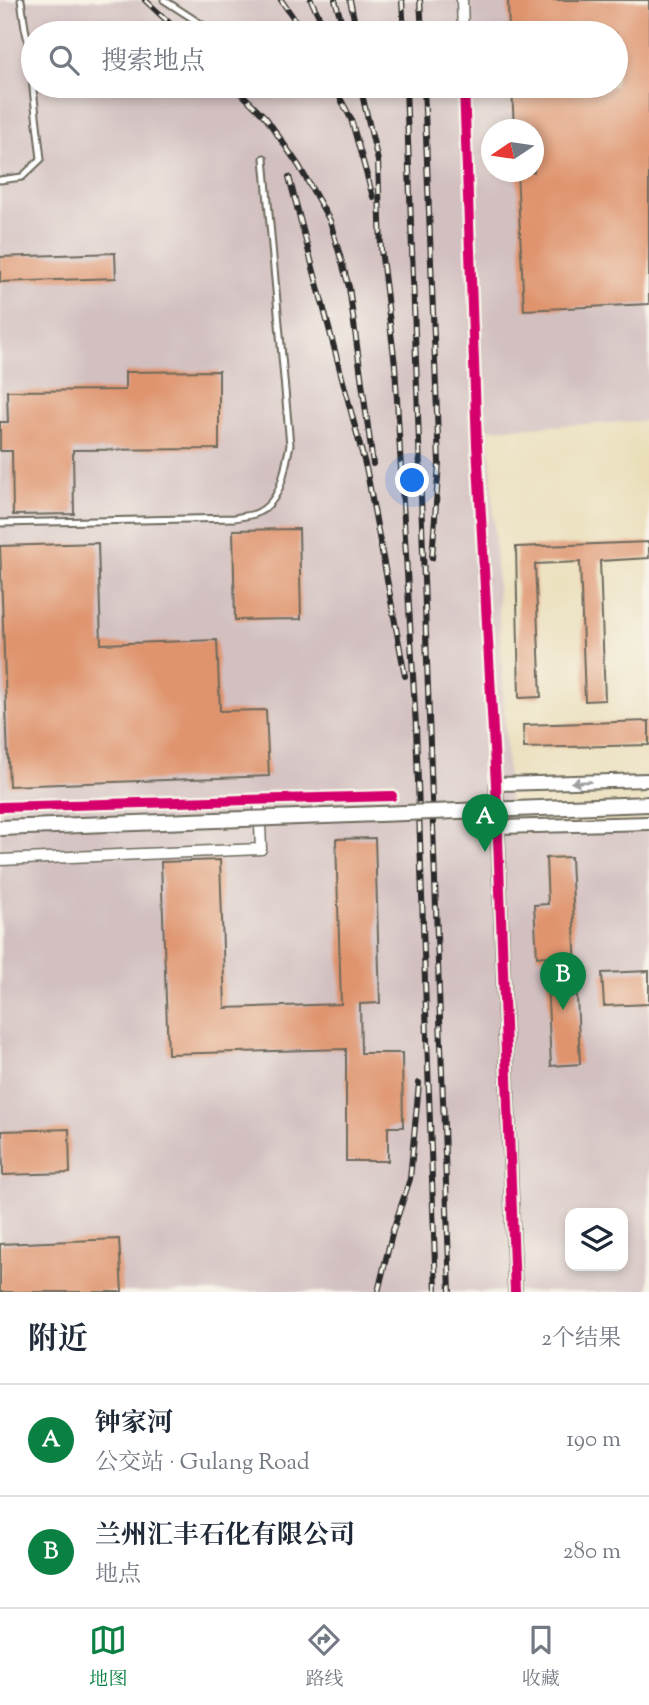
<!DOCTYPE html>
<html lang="zh">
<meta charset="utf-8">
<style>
body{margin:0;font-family:"Sorts Mill Goudy","Noto Serif SC",serif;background:#f2f2f3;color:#1f2937}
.controls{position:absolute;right:21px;bottom:21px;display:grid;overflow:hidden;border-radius:14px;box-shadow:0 4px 10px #0003}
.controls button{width:63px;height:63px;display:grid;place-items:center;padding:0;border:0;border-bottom:2px solid #e0e1e3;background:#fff;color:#1f2937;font:35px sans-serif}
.compass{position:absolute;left:481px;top:119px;width:63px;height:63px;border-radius:50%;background:#fff;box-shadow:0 4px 10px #0003;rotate:257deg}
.you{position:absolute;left:413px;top:481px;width:24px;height:24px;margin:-18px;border:5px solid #fff;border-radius:50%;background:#1a73e8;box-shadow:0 0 0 10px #1a73e833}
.badge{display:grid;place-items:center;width:46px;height:46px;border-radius:50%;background:#0b8043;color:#fff;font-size:23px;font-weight:700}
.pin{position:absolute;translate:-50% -58px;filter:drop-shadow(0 2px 4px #0008)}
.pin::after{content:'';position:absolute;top:37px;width:24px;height:21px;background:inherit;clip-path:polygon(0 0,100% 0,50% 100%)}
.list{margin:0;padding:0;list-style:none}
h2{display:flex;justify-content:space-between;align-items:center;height:91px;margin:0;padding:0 28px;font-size:30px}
h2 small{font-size:23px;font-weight:400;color:#747a83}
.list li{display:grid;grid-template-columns:46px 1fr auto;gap:21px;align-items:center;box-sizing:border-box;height:112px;padding:0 28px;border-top:2px solid #e0e1e3}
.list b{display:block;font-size:26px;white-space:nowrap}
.list p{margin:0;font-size:23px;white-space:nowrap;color:#747a83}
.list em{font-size:23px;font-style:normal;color:#747a83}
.icon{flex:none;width:38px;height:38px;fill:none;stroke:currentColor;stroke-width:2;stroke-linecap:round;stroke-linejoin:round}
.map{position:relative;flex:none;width:649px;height:1292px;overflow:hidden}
.search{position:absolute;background:#fff;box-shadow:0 4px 10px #0003;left:21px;right:21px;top:21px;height:77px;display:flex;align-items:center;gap:18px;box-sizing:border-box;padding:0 24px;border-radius:38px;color:#747a83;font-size:26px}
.sheet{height:315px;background:#fff}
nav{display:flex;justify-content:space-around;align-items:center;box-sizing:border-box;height:98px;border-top:2px solid #e0e1e3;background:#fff;font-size:19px;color:#747a83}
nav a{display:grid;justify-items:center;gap:4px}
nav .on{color:#0b8043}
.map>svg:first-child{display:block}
.industrial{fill:#d2bfc0;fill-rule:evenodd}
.building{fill:#df946e}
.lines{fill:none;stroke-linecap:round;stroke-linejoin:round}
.service-casing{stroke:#6e6a5d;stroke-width:9}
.minor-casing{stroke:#6e6a5d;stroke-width:13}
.tertiary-casing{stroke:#6e6a5d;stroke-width:16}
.service{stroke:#fff;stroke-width:5}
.minor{stroke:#fff;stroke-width:10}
.tertiary{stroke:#fff;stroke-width:12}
.rail-casing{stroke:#2b2b2b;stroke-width:6}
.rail{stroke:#f7f3e8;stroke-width:3.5;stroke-dasharray:10;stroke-linecap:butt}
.secondary-bridge-casing{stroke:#6e6a5d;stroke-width:18;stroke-linecap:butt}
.secondary-bridge{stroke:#fff;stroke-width:14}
.cycleway-casing{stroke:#f7f3e8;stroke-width:15}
.cycleway{stroke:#d6006c;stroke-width:10}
.oneway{fill:#a0a0a0}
</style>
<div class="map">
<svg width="649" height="1292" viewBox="0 0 649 1292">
<rect width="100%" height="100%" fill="#f7f3e8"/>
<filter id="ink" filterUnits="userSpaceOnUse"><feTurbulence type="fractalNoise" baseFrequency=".0143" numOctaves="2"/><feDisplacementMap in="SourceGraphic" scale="14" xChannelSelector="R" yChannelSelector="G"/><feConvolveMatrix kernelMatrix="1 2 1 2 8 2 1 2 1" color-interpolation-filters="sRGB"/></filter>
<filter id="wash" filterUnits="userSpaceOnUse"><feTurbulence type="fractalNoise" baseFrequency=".00686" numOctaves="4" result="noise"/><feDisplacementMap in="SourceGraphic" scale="28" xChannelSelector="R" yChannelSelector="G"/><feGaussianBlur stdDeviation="1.57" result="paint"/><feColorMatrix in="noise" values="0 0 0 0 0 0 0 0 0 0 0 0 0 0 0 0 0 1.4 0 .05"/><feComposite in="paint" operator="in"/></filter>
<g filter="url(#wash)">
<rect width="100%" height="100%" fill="#eadeb9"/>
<!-- industrial -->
<path class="industrial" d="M0,0H649V421L489,429L511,834L649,829V1292H0ZM33,33H616V86H33ZM491,130H534V172H491ZM570,1213H623V1266H570Z"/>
<g id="blocks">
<!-- building -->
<g class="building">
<polygon points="508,0 649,0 649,304 524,310 517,172 534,172 534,130 514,130 512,86 616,86 616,33 509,33"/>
<polygon points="115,253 116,278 0,282 0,257"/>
<polygon points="219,371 219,449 73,450 74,514 13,515 12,451 0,451 0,422 8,422 7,391 125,390 125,372"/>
<polygon points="299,529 301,619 235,620 233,530"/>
<polygon points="649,542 649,558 600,561 605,700 585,701 580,562 535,564 541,697 519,698 516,547"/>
<polygon points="98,543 101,644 217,640 220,711 266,710 269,776 9,786 0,546"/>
<polygon points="649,721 649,745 524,748 523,725"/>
<polygon points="375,838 380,1003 360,1004 361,1053 402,1053 403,1127 388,1127 388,1161 346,1161 346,1049 168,1054 161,862 220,860 225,1008 341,1004 336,839"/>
<polygon points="571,857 580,1064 551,1066 546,956 537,957 534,905 548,904 546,858"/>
<polygon points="649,971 649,1004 604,1006 602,973"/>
<polygon points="69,1129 70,1173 3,1175 2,1131"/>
<polygon points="119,1239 122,1292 0,1292 0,1244"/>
</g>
</g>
</g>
<g filter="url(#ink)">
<use href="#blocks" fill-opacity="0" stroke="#6e6a5d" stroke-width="2"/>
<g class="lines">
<defs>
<g id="service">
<polyline points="164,0 215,33"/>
<polyline points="0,180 22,177 41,159 33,89 31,54 25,28 21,0"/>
<path d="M0,523L235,518C242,516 251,516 257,513C283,501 284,469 290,445L264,158"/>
</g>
<g id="minor">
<polyline points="462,0 463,33"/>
<polyline points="464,86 477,445 496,784"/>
<polyline points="0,807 392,796"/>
<polyline points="0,860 261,849 259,799"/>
</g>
<g id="tertiary">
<polyline points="498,827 649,823"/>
<polyline points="515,1292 496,784 649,780"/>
</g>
</defs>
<!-- service casing -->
<use href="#service" class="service-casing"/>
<!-- minor casing -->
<use href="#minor" class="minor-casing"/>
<!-- tertiary casing -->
<use href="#tertiary" class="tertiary-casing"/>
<!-- service -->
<use href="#service" class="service"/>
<!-- minor -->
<use href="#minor" class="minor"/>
<!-- tertiary -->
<use href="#tertiary" class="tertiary"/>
<defs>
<g id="rail">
<polyline points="145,0 180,33"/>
<polyline points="281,0 304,33"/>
<polyline points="311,0 327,33"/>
<polyline points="335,0 345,33"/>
<polyline points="350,0 357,33"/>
<polyline points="402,0 404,33"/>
<polyline points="420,0 422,33"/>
<polyline points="234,86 266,118 299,166 330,221 349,287 373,464"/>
<polyline points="334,86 351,119 373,197"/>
<polyline points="360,86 378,161 381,249 395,365 416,727 436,1292"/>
<polyline points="406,86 450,1292"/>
<polyline points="424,86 439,463 432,558"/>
<polyline points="289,177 367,472 405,676"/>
<polyline points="378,1292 393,1230 410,1179 419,1083"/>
</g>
</defs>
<!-- rail casing -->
<use href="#rail" class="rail-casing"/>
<!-- rail -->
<use href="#rail" class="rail"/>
<defs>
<polyline id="secondary-bridge" points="0,828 649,804"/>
</defs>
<!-- secondary-bridge casing -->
<use href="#secondary-bridge" class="secondary-bridge-casing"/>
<!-- secondary-bridge -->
<use href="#secondary-bridge" class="secondary-bridge"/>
<defs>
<g id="cycleway">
<polyline points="464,86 477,445 496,784 515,1292"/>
<polyline points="0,807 392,796"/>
</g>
</defs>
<!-- cycleway casing -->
<use href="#cycleway" class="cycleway-casing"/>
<!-- cycleway -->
<use href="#cycleway" class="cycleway"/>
</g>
<!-- one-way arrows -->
<defs><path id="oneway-solid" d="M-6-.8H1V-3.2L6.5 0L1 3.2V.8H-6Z" transform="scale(1.75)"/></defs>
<use class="oneway" href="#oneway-solid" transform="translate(581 782) rotate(178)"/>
</g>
</svg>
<div class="controls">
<button><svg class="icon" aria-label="layers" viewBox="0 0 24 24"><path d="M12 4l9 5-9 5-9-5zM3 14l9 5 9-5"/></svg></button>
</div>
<svg class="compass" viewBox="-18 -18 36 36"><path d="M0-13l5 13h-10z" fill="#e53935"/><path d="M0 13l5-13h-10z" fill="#747a83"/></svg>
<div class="you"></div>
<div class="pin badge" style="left:485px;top:852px">A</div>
<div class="pin badge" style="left:563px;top:1010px">B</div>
<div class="search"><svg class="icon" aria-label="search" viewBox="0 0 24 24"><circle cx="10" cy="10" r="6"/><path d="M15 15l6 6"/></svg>搜索地点</div>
</div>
<section class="sheet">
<h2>附近<small>2个结果</small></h2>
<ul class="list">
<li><span class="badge">A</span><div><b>钟家河</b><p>公交站 · Gulang Road</p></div><em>190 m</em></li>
<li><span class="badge">B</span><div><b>兰州汇丰石化有限公司</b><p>地点</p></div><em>280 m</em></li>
</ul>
</section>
<nav>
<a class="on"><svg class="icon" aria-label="map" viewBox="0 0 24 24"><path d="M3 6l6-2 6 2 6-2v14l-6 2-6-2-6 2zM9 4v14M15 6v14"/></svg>地图</a>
<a><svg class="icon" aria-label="directions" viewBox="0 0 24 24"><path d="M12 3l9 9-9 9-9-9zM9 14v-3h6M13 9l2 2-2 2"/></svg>路线</a>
<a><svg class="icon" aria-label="saved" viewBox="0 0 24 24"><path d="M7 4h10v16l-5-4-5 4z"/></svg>收藏</a>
</nav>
